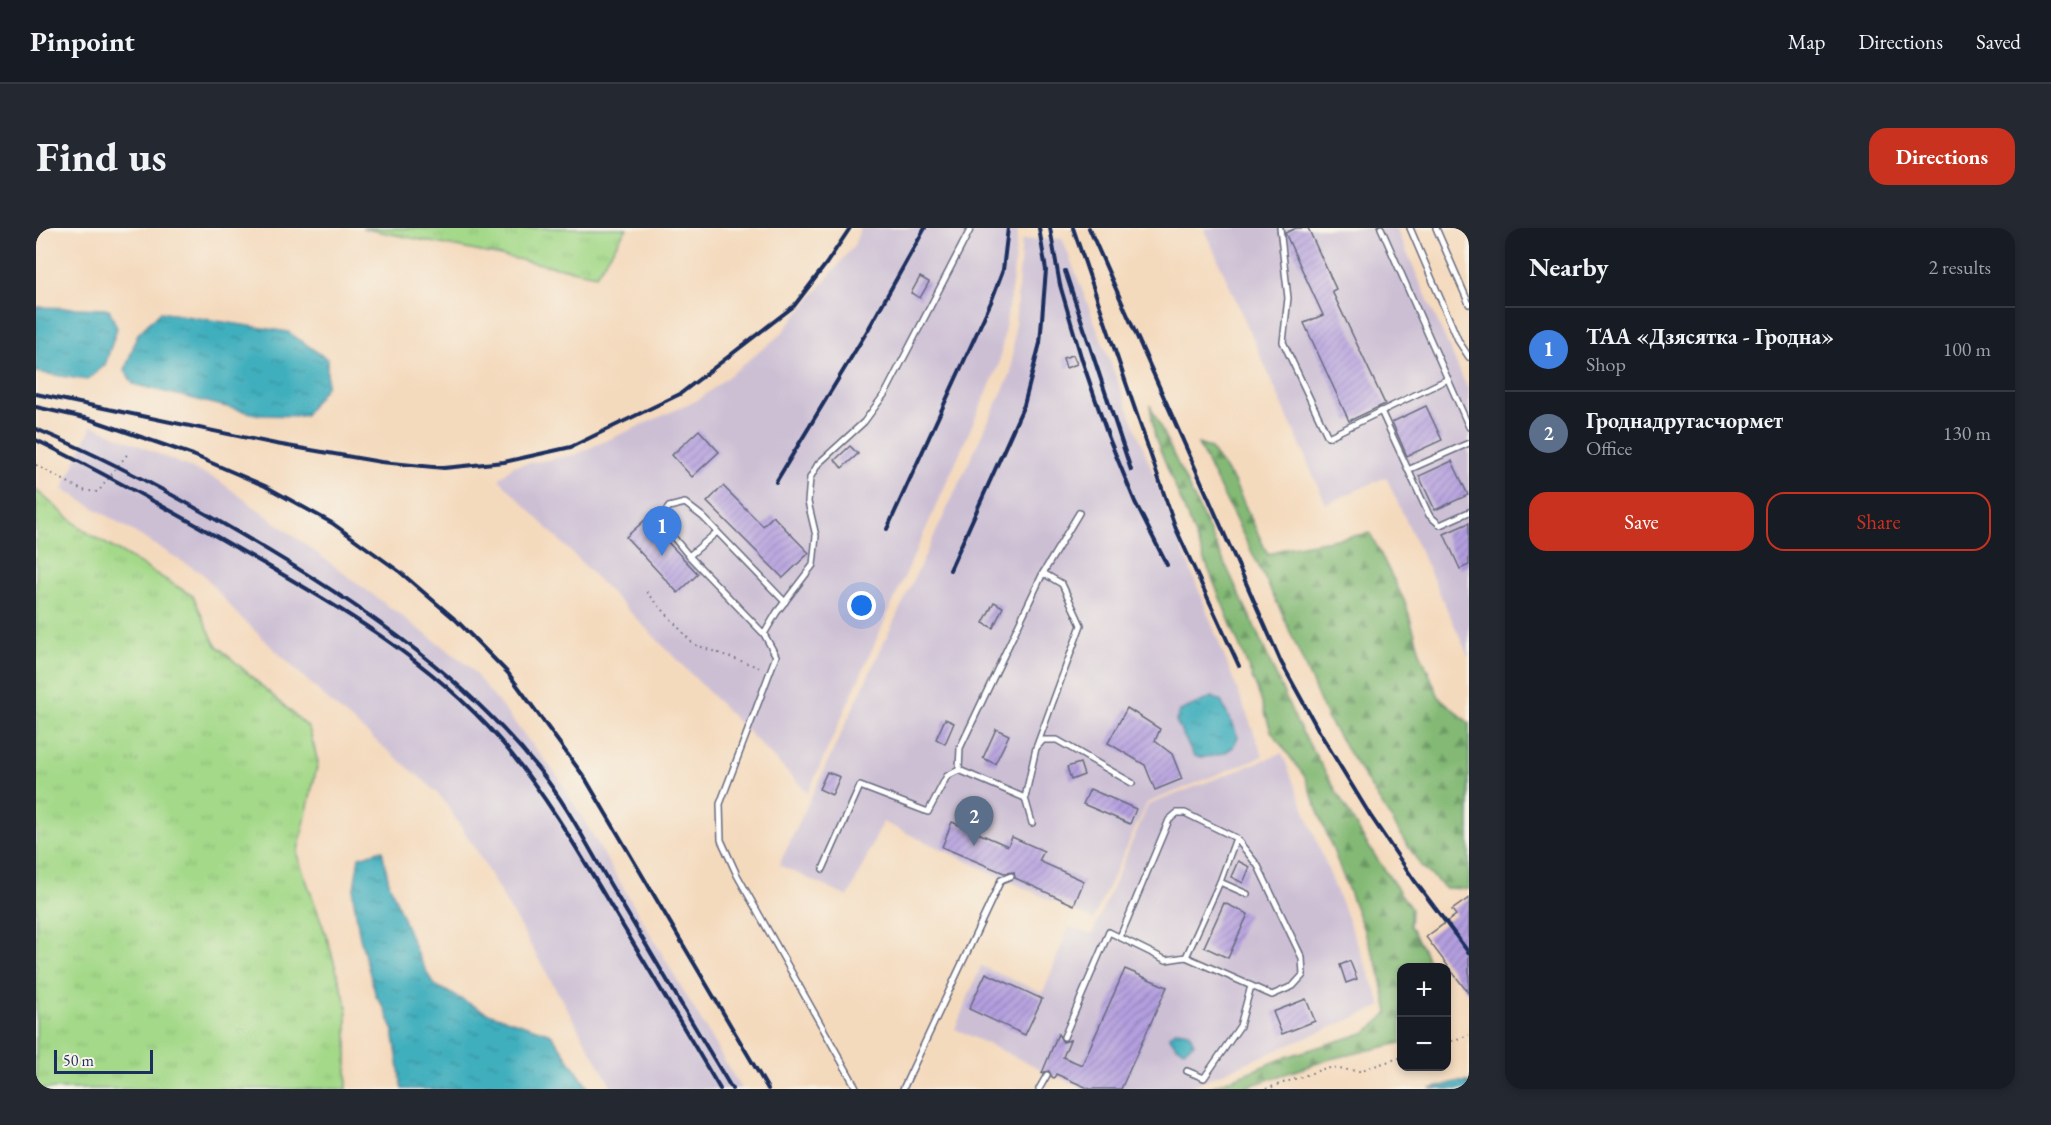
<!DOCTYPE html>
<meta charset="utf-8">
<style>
body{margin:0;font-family:"EB Garamond",serif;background:#242831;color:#f1f3f6}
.controls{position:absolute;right:18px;bottom:18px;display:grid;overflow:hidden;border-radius:12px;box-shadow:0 3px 9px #0003}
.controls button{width:54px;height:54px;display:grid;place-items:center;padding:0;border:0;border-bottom:2px solid #363941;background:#171b24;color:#f1f3f6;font:30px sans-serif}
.scale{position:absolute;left:18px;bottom:15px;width:99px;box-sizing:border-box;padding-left:6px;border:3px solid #1b2f5e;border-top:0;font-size:16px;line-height:21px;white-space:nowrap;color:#1b2f5e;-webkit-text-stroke:4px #f7f3e8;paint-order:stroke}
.you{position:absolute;left:826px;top:378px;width:21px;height:21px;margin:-15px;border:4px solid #fff;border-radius:50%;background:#1a73e8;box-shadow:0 0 0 9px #1a73e833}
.badge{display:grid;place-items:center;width:39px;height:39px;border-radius:50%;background:#c8321e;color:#fff;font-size:20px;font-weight:700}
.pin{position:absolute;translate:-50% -50px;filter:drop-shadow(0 2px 3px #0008)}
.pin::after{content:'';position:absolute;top:32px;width:21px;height:18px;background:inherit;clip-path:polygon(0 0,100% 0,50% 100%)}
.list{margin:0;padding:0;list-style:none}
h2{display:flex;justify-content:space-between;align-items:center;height:78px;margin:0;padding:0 24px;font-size:26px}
h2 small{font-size:20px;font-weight:400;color:#9ea1a6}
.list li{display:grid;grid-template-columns:39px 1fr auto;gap:18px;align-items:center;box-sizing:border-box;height:84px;padding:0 24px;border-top:2px solid #363941}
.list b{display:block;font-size:22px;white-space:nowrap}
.list p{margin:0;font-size:20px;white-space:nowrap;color:#9ea1a6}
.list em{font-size:20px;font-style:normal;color:#9ea1a6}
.actions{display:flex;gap:12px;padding:18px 24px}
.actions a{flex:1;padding:14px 0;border:2px solid #c8321e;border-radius:18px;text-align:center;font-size:21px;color:#c8321e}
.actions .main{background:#c8321e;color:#fff}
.map{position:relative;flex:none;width:1433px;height:861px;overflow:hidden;border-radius:18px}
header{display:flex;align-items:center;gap:36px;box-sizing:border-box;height:84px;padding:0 30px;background:#171b24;border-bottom:2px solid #363941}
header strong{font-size:28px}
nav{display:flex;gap:33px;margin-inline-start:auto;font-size:21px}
.intro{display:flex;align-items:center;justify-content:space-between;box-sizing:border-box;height:144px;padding:0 36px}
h1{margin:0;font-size:42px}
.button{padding:15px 27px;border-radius:18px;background:#c8321e;color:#fff;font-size:21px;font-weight:700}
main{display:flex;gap:36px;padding:0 36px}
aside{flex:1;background:#171b24;border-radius:18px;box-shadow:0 3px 9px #0003}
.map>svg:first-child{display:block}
.industrial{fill:#ccbfd4}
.grass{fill:url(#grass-tufts);stroke:#608474;stroke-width:1.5}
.forest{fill:url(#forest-firs);stroke:#4f746a;stroke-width:1.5}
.water{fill:url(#water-ripples);stroke:#2e6f8e;stroke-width:1.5}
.building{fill:url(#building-hatch)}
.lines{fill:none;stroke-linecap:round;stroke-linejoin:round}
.lane-casing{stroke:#676b7f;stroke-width:8}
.path{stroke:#676b7f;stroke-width:2;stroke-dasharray:1.5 4.5;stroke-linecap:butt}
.lane{stroke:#fff;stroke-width:5}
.rail{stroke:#1b2f5e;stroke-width:4}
</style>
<header>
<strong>Pinpoint</strong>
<nav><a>Map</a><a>Directions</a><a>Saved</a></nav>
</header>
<div class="intro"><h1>Find us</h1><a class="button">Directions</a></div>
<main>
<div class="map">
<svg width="1433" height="861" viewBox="0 0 1433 861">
<defs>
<pattern id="grass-tufts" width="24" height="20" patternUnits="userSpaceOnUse" patternTransform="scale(1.5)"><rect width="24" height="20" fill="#a4d989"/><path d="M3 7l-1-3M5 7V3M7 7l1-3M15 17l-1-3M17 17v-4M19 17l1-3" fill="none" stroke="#8dbb79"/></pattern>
<pattern id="forest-firs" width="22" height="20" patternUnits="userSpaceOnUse" patternTransform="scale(1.5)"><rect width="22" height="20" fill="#83b975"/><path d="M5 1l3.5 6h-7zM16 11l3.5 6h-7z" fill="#6a9763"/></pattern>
<pattern id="water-ripples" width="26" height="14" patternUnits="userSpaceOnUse" patternTransform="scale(1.5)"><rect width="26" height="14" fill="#40afbd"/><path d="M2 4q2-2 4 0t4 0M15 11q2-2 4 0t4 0" fill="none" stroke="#358f9d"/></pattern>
<pattern id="building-hatch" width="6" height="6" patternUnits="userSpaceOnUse" patternTransform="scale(1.5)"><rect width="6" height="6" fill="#b49fdf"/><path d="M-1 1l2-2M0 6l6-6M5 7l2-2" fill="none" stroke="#9282b8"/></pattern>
</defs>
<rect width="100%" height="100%" fill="#f7f3e8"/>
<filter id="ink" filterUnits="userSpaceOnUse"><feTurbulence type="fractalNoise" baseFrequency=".0167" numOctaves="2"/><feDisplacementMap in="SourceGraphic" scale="12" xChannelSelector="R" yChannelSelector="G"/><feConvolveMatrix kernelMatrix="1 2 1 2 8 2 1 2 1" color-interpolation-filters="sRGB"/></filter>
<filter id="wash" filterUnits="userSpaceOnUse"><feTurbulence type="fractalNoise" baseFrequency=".008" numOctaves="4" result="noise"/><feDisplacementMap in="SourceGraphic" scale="24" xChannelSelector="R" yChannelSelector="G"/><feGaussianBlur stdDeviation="1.35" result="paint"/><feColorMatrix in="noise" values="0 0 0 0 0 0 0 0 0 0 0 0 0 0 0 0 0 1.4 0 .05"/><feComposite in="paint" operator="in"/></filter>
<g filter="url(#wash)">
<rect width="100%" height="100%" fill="#f4dabd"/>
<!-- industrial -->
<g class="industrial">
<polygon points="825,0 982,0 976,57 963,137 772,565 463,251 477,238 538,227 664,171 745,106 817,19"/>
<polygon points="1168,0 1360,0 1433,164 1433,429 1350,249 1290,276"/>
<polygon points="1026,10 1227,528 1111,575 1057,692 847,594 812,669 743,637 975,145 986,12"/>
<polygon points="56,197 182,252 433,438 523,550 705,861 577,861 440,622 406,570 393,557 295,475 200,385 167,346 27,261"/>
<polygon points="1246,525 1346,778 1148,861 1048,861 919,801 945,738 1007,765 1033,699 1056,706 1112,577"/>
</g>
<!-- grass -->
<g class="grass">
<polygon points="326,0 591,0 560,47"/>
<polygon points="0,262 47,302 157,368 179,416 273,500 282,534 261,627 290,707 311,778 311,861 0,861"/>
</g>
<!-- forest -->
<g class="forest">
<polygon points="1114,177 1216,393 1261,495 1329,613 1375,681 1374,698 1397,739 1366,740 1365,815 1294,831 1204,861 1170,861 1253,828 1331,804 1352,785 1344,744 1269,549 1235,503 1223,466 1119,209"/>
<polygon points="1162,216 1174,220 1198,254 1232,327 1250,320 1334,305 1369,374 1385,427 1403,469 1433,495 1433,661 1409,660 1385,638 1292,492 1246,385"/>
</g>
<!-- water -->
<g class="water">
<polygon points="0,79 73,81 81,100 69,137 51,152 0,144"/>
<polygon points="124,84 252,104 291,131 291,157 268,188 224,187 97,156 89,142 102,106"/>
<path d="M1176,469L1185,473L1202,509C1201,510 1198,518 1197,519C1189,527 1169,531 1158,528L1140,493L1144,483Z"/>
<polygon points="346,622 353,655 380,723 397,756 449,784 515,806 553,861 366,861 357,802 349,781 340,768 324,710 317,667 323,629"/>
<polygon points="1141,802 1153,804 1158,815 1148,822 1140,818 1133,808"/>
<polygon points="1420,854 1433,854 1433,861 1394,861"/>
</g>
<g id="blocks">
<!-- building -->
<g class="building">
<polygon points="1260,0 1272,0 1300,61 1296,63 1349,176 1313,193 1268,95 1287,87 1250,7 1249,5"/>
<polygon points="884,49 893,54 884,70 875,65"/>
<polygon points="1037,127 1041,136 1030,140 1027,130"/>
<polygon points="1390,178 1406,212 1371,228 1356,194"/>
<polygon points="663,202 683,224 656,249 636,227"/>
<polygon points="814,218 822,226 806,240 799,232"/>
<polygon points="1416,233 1432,267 1399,282 1383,248"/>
<polygon points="687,258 727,298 737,288 773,325 747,350 671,274"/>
<polygon points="610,291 662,346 642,365 590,309"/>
<polygon points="1433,295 1433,337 1424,341 1408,306"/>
<polygon points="958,374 967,379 957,400 947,395"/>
<polygon points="1091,480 1124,501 1119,513 1136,526 1146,551 1119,562 1109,537 1072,515"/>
<polygon points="909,491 918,495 909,516 900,511"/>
<polygon points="960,501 973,507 959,536 947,530"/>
<polygon points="1044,535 1048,547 1035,552 1031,539"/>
<polygon points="791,544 804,549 796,567 783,561"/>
<polygon points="1054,561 1100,581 1094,596 1047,576"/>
<polygon points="916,594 972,618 976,609 1008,623 1003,633 1048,653 1038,677 979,650 978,644 968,645 906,619"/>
<polygon points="1202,633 1214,639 1207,655 1195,649"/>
<polygon points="1433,670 1433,766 1390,709 1420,687 1416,682"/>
<polygon points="1188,675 1212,686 1192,730 1168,719"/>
<polygon points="1314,733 1321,751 1310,755 1304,737"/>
<polygon points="1089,741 1131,759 1085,861 1054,861 1020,846 1018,850 1016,849 1013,843 1006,845 1022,806 1027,814 1034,812 1027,829 1046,837"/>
<polygon points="950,745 1006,771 989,807 933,781"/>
<polygon points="1270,771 1279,793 1246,806 1237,784"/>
</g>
</g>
</g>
<g filter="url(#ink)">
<use href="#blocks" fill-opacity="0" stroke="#676b7f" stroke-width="1.5"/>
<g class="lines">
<defs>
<g id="lane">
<polyline points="1244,0 1252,70 1247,114 1292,209 1412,151"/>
<polyline points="1345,0 1433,199"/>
<polyline points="1374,0 1423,114 1433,129"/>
<polyline points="1400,0 1433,76"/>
<polyline points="1345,183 1393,287 1404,297 1433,284"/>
<polyline points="1372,242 1433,215"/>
<polyline points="653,328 681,304"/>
<polyline points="1007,345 1043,285"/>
<polyline points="749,374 667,289 649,275 633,279 623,292 653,328 728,406 740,428 684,576 685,612 701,647 821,861"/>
<polyline points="728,406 741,384 777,337 780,308 772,274 774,250 782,236 828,194 850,164 935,0"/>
<polyline points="923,542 924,520 1007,345 1026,356 1045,397 1000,520"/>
<polyline points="996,595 989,570 1000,520 1007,512 1021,512 1096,555"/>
<polyline points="787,641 824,558 892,584 911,548 923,542 989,570"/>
<polyline points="1184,654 1211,666"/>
<polyline points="1084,709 1133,592 1141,585 1149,585 1200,610 1184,654 1150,729"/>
<polyline points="1028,809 1073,704 1130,732 1150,729 1236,767 1257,758 1267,747 1266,730 1222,638 1200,610"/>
<polyline points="1151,843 1168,850 1204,798 1215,758"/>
<polyline points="867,861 965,652 975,648"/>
<polyline points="1003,861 1011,847"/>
</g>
</defs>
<!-- lane casing -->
<use href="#lane" class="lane-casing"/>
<!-- path -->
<g class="path">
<polyline points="0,237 46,262 62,264 93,224"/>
<polyline points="611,364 657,416 725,440"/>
<polyline points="1410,815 1433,807"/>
<polyline points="1230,861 1290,840 1323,843 1366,829"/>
</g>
<!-- lane -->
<use href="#lane" class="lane"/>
<!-- rail -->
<g class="rail">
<polyline points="1014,0 1024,57 1046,132 1072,208 1099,274 1131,337"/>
<polyline points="1037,0 1140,301 1203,438"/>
<polyline points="1053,0 1245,434 1284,505 1334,587 1378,652 1433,725"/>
<polyline points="1029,43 1095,242"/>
<polyline points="0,166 240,216 345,234 408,240 468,234 535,219 644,166 758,78 790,36 814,0"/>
<polyline points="0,179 53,191 157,227 229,258 296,295 364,344 421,393 472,445 549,550 732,861"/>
<path d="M0,201C70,230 137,266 203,305C314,370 422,441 504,543C531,577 552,619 574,656C615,725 655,793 696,861"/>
<path d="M0,212C70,246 138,284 206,323C297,375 394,431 464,512C506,561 539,617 572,673C609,735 647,798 684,861"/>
<polyline points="740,254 833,100 889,0"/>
<polyline points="851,301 955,74 967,42 972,0"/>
<polyline points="914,342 988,177 1004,115 1010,42 1003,0"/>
</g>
</g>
</g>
</svg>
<div class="controls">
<button>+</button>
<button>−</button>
</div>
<div class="scale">50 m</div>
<div class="you"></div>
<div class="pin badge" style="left:626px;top:328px;background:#3f7fe0">1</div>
<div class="pin badge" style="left:938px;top:618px;background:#5c6f8a">2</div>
</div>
<aside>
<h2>Nearby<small>2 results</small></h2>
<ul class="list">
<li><span class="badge" style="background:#3f7fe0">1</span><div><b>ТАА «Дзясятка - Гродна»</b><p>Shop</p></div><em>100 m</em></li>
<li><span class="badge" style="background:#5c6f8a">2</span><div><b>Гроднадругасчормет</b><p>Office</p></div><em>130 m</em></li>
</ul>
<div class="actions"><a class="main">Save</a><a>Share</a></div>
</aside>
</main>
